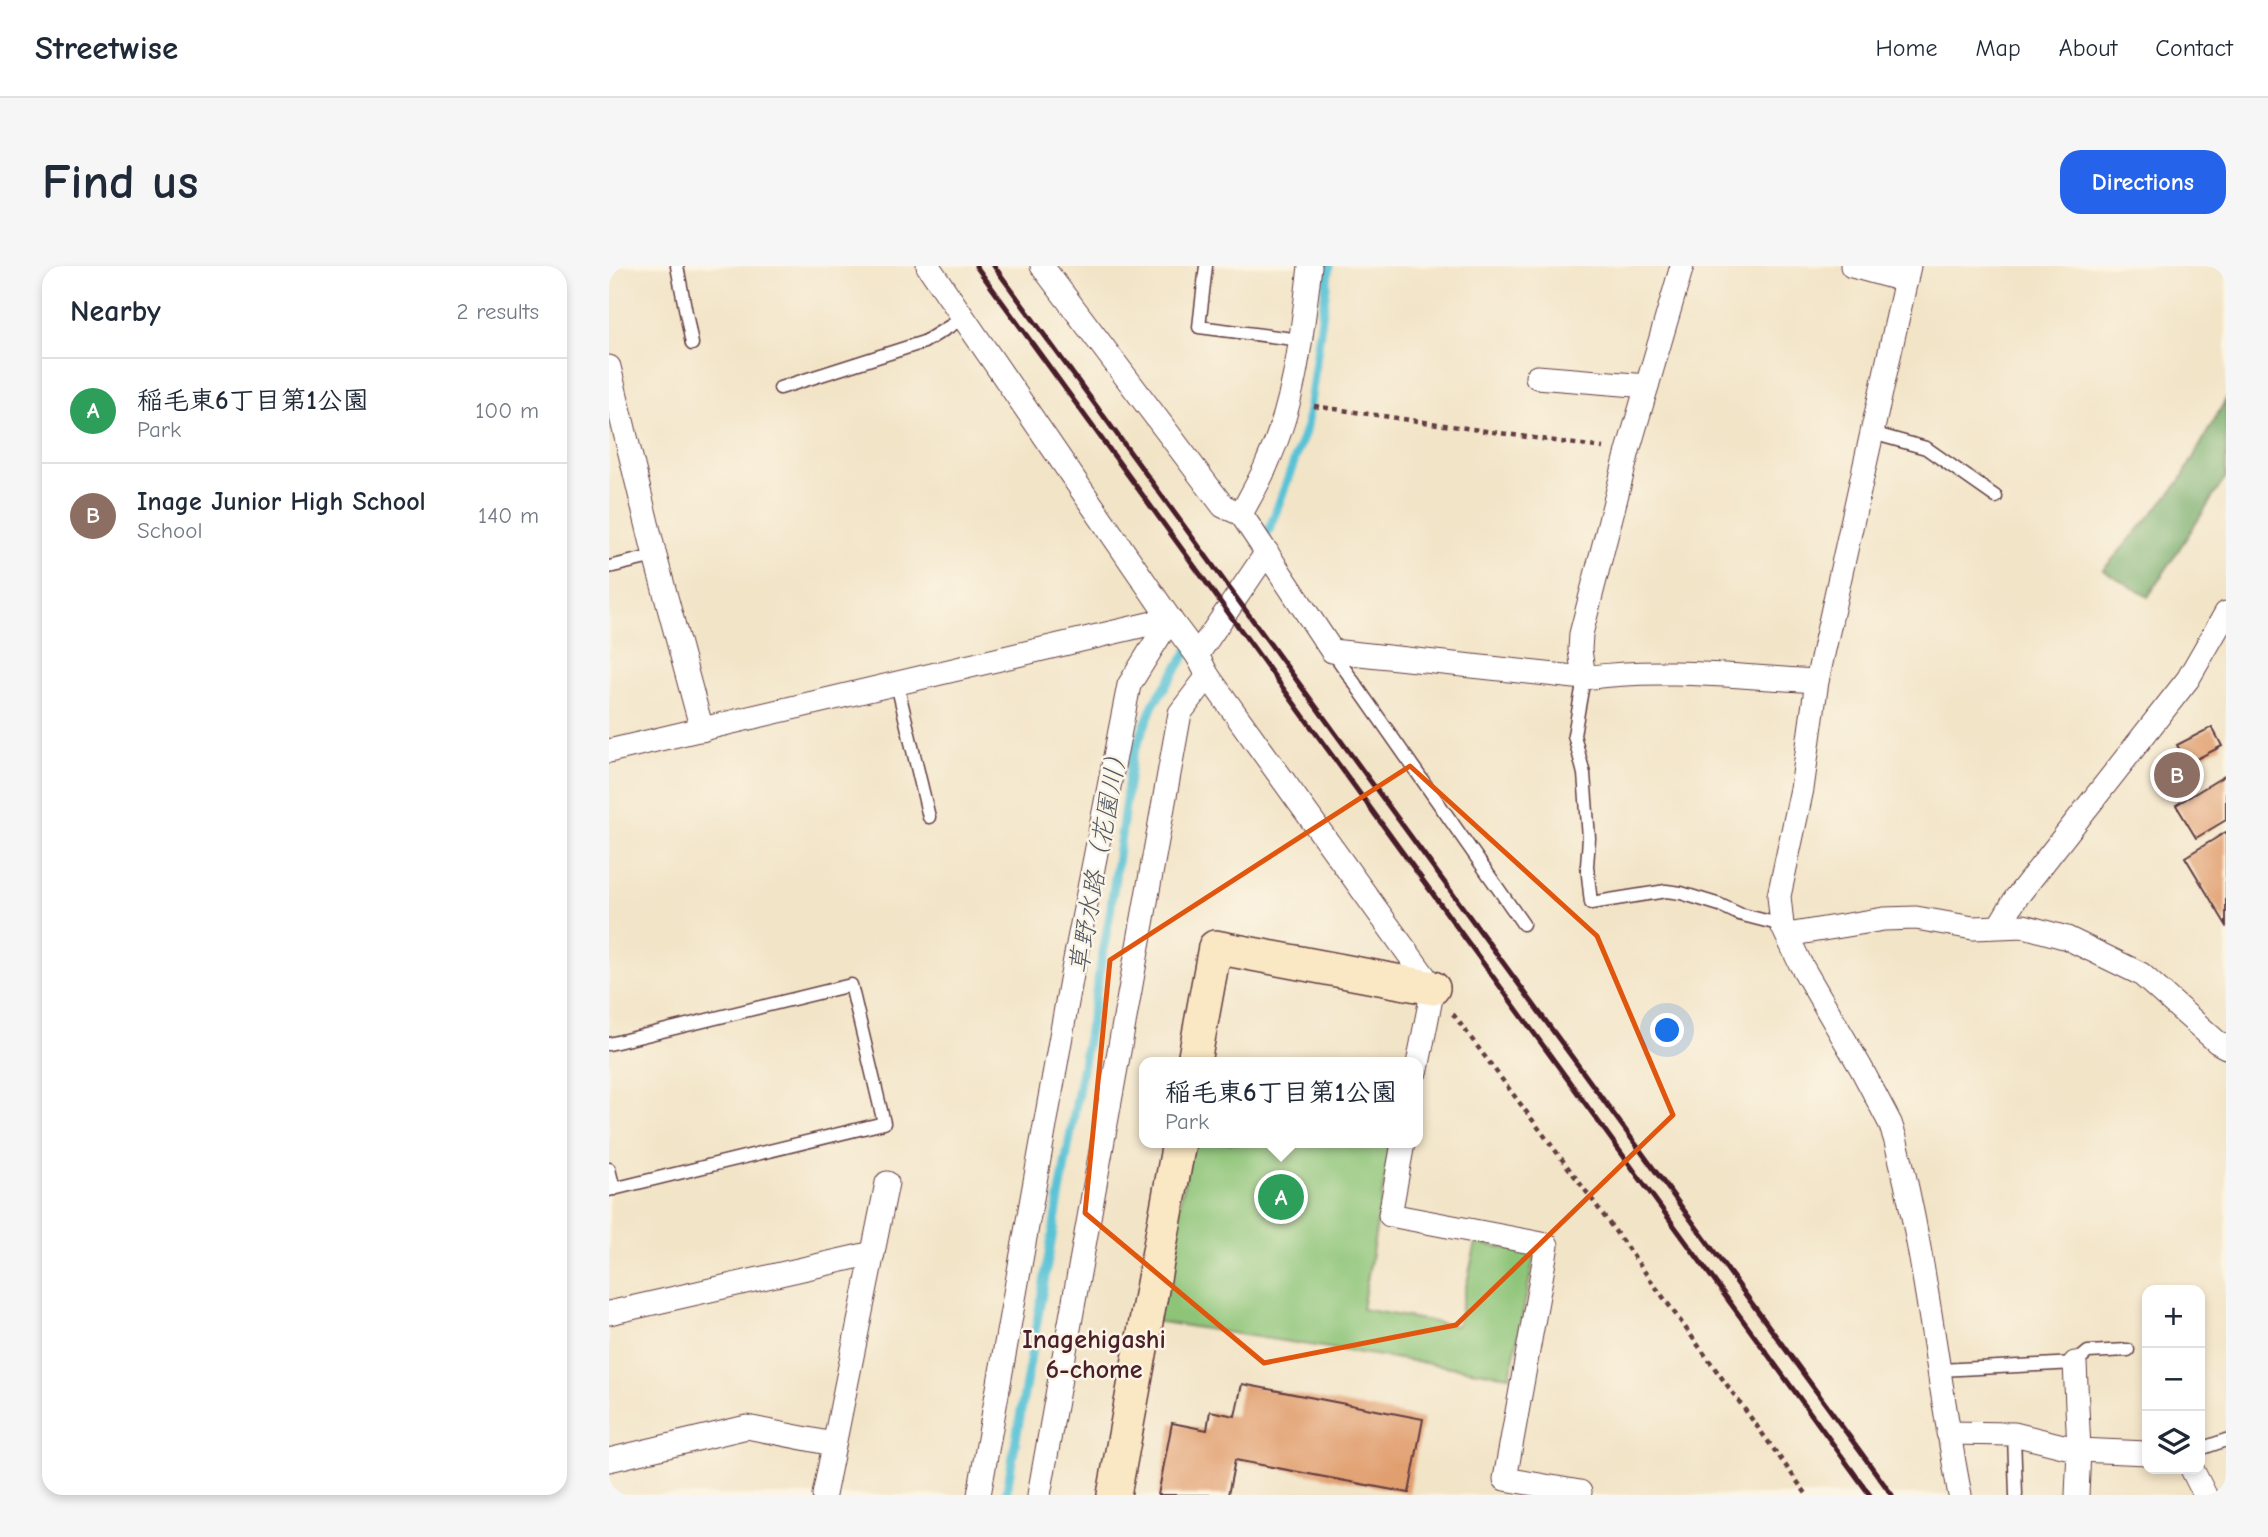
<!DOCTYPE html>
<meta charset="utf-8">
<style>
body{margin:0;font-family:"Comic Neue","Klee One",sans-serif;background:#f6f6f7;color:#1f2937}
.controls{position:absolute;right:21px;bottom:21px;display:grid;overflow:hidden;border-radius:14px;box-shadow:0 4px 10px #0003}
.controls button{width:63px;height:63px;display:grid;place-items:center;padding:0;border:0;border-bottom:2px solid #e0e1e3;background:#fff;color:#1f2937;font:35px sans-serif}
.you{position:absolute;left:1059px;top:765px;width:24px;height:24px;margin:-18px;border:5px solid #fff;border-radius:50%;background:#1a73e8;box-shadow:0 0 0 10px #1a73e833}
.badge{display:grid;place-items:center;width:46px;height:46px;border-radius:50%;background:#2563eb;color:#fff;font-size:23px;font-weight:700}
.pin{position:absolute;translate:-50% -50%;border:4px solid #fff;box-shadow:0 2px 7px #0006}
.popup{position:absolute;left:530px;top:791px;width:284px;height:91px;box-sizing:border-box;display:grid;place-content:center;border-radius:14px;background:#fff;filter:drop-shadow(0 2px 5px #0005);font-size:23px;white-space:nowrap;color:#747a83}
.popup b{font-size:26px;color:#1f2937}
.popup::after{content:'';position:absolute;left:50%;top:100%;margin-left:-14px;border:14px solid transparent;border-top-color:#fff}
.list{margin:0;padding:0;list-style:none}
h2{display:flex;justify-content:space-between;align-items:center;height:91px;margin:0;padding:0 28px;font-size:30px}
h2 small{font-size:23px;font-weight:400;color:#747a83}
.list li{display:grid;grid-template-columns:46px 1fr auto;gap:21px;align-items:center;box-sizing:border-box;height:105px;padding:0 28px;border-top:2px solid #e0e1e3}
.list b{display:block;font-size:26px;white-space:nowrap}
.list p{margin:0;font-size:23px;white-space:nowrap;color:#747a83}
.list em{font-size:23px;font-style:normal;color:#747a83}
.icon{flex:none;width:38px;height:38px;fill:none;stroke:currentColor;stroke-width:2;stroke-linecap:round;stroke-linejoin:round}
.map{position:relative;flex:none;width:1617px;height:1229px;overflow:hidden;border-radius:21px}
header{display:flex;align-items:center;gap:42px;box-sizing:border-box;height:98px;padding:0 35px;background:#fff;border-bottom:2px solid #e0e1e3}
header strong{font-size:33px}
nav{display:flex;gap:38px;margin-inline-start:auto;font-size:24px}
.intro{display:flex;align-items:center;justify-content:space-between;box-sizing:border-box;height:168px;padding:0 42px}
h1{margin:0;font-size:49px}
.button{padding:18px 32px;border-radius:21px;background:#2563eb;color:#fff;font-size:24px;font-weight:700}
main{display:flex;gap:42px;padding:0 42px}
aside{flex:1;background:#fff;border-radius:21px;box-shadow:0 4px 10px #0003}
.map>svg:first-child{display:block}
.green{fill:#8dc478;stroke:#6c7252;stroke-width:2}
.forest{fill:#72aa68;stroke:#5e644a;stroke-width:2}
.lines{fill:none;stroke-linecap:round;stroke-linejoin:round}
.stream{stroke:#59c2d6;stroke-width:9}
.building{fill:#e19f70}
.lane-casing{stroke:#633d42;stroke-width:15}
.street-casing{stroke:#633d42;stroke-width:25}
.secondary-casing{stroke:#633d42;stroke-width:36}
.path{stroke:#633d42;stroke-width:4.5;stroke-dasharray:5 5;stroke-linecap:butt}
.lane{stroke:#fff;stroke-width:12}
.street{stroke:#fff;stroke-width:23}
.secondary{stroke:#fae7c3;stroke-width:33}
.rail{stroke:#4a1f2b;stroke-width:5}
.marked{fill:none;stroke:#e0560e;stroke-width:5;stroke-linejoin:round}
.labels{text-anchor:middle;stroke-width:5;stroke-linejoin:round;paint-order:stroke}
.water-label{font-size:26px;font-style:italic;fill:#4f5867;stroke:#fcf5e5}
.neighbourhood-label{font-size:26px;font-weight:bold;fill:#4a1f2b;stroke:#fcf5e5}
</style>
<header>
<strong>Streetwise</strong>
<nav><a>Home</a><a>Map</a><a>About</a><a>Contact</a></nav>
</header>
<div class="intro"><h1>Find us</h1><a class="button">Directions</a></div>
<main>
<aside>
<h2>Nearby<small>2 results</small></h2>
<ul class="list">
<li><span class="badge" style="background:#2e9e5b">A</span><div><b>稲毛東6丁目第1公園</b><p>Park</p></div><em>100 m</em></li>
<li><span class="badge" style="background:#8d6e63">B</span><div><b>Inage Junior High School</b><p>School</p></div><em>140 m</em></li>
</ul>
</aside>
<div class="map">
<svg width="1617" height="1229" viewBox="0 0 1617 1229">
<rect width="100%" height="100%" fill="#fcf5e5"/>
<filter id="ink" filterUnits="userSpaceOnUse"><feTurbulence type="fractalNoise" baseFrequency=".0143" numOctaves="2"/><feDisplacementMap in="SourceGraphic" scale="14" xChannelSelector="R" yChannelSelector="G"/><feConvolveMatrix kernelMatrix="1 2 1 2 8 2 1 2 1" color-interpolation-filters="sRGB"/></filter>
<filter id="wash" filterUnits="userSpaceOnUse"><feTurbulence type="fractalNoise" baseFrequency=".00686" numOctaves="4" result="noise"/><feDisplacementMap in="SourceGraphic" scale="28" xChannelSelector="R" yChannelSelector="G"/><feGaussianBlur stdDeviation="1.57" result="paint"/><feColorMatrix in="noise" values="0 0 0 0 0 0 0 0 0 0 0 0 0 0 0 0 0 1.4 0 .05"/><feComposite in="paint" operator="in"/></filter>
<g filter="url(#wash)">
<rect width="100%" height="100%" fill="#f2e4c7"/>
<!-- green -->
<polygon class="green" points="584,877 776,877 781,884 753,1043 848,1060 867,977 918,986 925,992 901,1110 545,1055"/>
<!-- forest -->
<polygon class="forest" points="1617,133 1617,211 1539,331 1494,304 1570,217"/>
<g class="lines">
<!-- stream -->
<g class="stream">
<polyline points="653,274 661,262 698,160 720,0"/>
<polyline points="397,1229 501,647 523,491 544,439 581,382"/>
</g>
</g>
<g id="blocks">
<!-- building -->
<g class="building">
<polygon points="1603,461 1613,480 1578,498 1568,479"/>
<polygon points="1617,509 1617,554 1587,572 1567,539"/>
<polygon points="1617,566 1617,659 1576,591"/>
<polygon points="633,1118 814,1153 800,1227 626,1194 619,1229 549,1229 563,1157 598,1164 601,1145 626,1150"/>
</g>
</g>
</g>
<g filter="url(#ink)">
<use href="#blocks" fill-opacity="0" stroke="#633d42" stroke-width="2"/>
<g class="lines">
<defs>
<g id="lane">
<polyline points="68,0 83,78"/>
<polyline points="597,0 590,61 692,74"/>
<polyline points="171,122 315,76 356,51"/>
<polyline points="1263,167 1317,182 1387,231"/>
<polyline points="0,301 46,290"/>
<polyline points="723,385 914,658"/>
<polyline points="975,412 965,469 975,508 980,572 978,600 982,637 1057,625 1072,627 1111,639 1130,648 1173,659"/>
<polyline points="288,418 320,551"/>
<polyline points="0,778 242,719 275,857 0,924"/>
<polyline points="0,903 5,923"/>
<polyline points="1331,1104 1466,1097 1479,1086 1519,1084"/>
<polyline points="1405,1168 1407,1229"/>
<polyline points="1591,1183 1617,1174"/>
</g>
<g id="street">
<polyline points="319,0 561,353 588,389 599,410 824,722 808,803"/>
<polyline points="433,0 614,240 632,248"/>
<path d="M701,0C693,66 687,134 659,195C652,213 641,231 632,248L723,385L975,412C1052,401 1131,411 1208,415"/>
<polyline points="1243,0 1297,15"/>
<path d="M1300,0L1208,415L1193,523L1170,630L1173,659L1191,697L1252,802L1281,857L1286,872C1317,989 1328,1111 1351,1229"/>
<polyline points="0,101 46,290 93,464"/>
<polyline points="928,111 1038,120"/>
<polyline points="588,389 658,286"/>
<polyline points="975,412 971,384 972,368 1019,185 1073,0"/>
<polyline points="0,485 561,353"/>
<polyline points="1390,660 1407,632 1579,413 1617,347"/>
<polyline points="1178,669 1275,653 1307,652 1364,662 1415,660 1458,672 1532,708 1608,776 1617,781"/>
<polyline points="794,877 781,949 938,979 896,1213 971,1226"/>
<polyline points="0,1047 264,987"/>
<polyline points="1466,1097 1470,1184 1468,1229"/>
<polyline points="1339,1167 1405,1168 1470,1184 1538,1187"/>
<polyline points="0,1194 138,1161 224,1178"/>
<polyline points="1583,1203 1596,1229"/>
<polyline points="215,1229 278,917"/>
<polyline points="370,1229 462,714 520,419 561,353"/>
<polyline points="430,1229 571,447 599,410"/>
</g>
<g id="secondary">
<polyline points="585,796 606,681 824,722"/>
<polyline points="505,1229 570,877"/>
</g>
</defs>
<!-- lane casing -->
<use href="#lane" class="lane-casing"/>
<!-- street casing -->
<use href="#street" class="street-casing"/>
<!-- secondary casing -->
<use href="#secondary" class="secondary-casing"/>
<!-- path -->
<g class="path">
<polyline points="705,140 994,182"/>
<polyline points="844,748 982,932 1198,1229"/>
</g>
<!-- lane -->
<use href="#lane" class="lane"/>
<!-- street -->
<use href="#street" class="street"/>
<!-- secondary -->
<use href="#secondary" class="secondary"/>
<!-- rail -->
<g class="rail">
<polyline points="367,0 1261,1229"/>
<polyline points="385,0 1283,1229"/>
</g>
</g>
</g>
<!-- marked area -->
<path class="marked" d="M801,500L988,670L1064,849L847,1059L655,1097L476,947L501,694Z"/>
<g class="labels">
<!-- water labels -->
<g class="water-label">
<text transform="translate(489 592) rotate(-80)" y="9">草野水路（花園川）</text>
</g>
<!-- neighbourhood labels -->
<g class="neighbourhood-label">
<text x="485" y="1082">Inagehigashi<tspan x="485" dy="30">6-chome</tspan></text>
</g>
</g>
</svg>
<div class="controls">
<button>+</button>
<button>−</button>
<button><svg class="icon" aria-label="layers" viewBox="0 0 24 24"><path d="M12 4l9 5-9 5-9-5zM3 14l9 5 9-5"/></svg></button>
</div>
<div class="you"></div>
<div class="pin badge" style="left:672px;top:931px;background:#2e9e5b">A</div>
<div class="popup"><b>稲毛東6丁目第1公園</b>Park</div>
<div class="pin badge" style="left:1568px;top:509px;background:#8d6e63">B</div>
</div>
</main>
